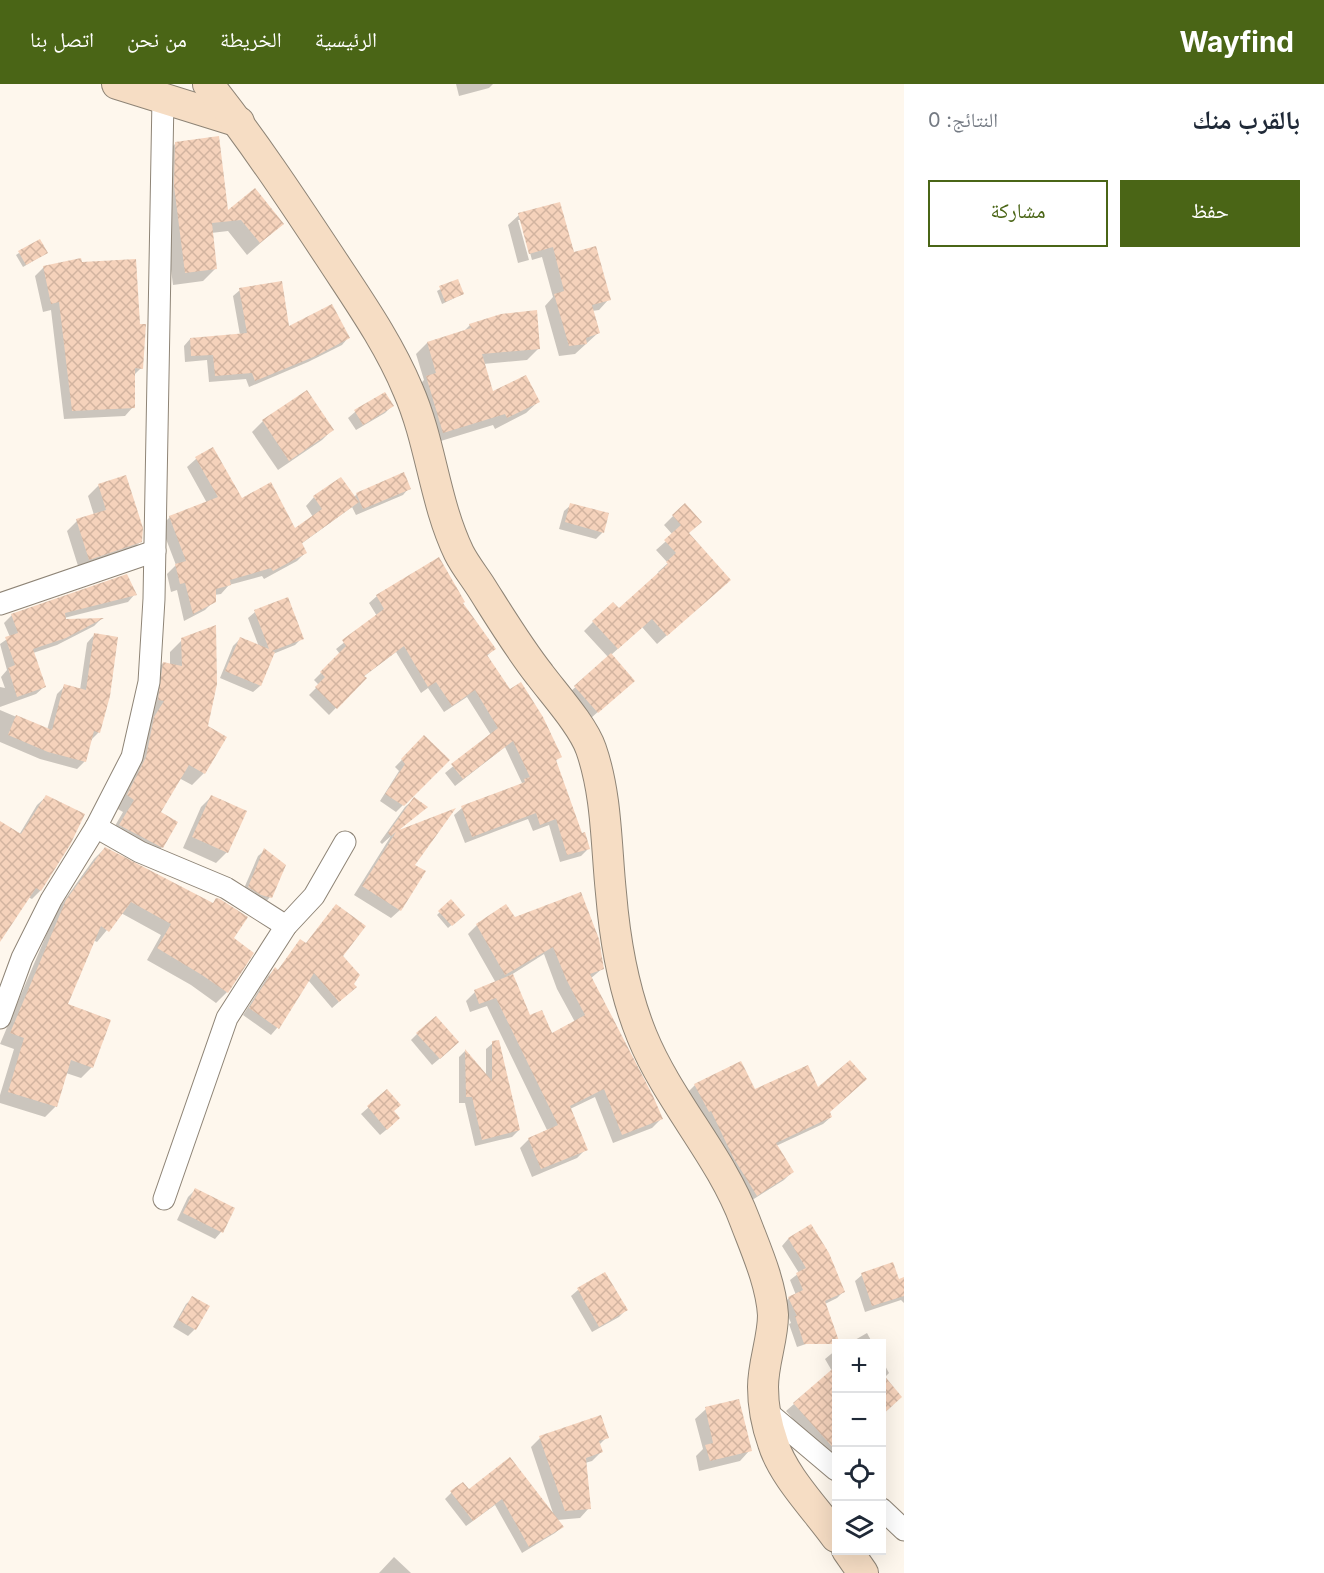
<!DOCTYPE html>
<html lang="ar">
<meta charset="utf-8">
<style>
body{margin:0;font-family:Inter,"Noto Naskh Arabic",sans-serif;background:#f2f2f3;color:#1f2937;direction:rtl}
.controls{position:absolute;right:18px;bottom:18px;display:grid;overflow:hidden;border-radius:0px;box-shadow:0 6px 24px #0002}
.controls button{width:54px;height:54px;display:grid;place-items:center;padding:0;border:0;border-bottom:2px solid #e0e1e3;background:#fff;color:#1f2937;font:30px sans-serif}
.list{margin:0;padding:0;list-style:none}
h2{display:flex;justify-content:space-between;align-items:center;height:78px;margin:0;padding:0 24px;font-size:26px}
h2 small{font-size:20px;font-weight:400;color:#747a83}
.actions{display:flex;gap:12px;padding:18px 24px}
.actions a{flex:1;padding:14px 0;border:2px solid #4a6516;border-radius:0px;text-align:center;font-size:21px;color:#4a6516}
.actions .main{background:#4a6516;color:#fff}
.icon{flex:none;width:33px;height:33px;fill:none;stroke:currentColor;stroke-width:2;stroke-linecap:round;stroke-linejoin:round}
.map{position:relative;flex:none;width:904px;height:1489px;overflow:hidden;direction:ltr}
header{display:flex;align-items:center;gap:36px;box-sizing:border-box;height:84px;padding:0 30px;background:#4a6516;color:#fff}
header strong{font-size:28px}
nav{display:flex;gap:33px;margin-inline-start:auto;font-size:21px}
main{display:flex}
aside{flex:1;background:#fff}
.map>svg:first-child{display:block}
.shadow{fill:#0003;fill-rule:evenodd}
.building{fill:url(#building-cross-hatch)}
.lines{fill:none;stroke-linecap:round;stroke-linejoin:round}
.minor-casing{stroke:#8e8476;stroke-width:23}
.secondary-casing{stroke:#8e8476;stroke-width:32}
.minor{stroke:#fff;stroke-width:21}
.secondary{stroke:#f6ddc4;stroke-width:30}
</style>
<header>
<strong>Wayfind</strong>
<nav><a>الرئيسية</a><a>الخريطة</a><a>من نحن</a><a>اتصل بنا</a></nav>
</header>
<main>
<aside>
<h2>بالقرب منك<small>النتائج: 0</small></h2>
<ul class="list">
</ul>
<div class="actions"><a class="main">حفظ</a><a>مشاركة</a></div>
</aside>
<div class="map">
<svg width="904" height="1489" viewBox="0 0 904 1489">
<defs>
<pattern id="building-cross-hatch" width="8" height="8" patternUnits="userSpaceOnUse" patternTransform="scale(1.5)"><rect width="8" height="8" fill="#f5d2bb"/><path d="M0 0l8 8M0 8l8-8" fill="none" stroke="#d2b4a0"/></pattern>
</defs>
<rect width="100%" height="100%" fill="#fef7ed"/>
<!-- shadow -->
<g class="shadow">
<polygon points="456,0 493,0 489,4 459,12"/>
<polygon points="176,59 227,129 282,140 247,171 228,147 211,149 216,184 203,197 173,201 162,115 163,72"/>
<polygon points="519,131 573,170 609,215 599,226 592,227 598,249 575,270 559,272 545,222 553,213 542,173 532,176 521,136 518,136 529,176 518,179 508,141"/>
<polygon points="19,169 43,171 23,183 16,171"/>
<polygon points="44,183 141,284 133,292 133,323 125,332 64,335 51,226 43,228 35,192"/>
<polygon points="457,196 463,210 442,220 437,207"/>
<polygon points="240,206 288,245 348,254 342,261 308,278 249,303 246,295 209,298 207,276 185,278 184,262 190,255 240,251 233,212"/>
<polygon points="470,241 539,264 527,276 483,280 492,309 538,318 526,329 495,345 493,341 431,360 415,305 424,296 416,270 427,259 463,248"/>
<polygon points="306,308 332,346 322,356 278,386 252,348 263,337"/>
<polygon points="392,322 385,329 356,346 348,334 355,328"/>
<polygon points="212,365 241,416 295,446 313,433 306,422 314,413 354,413 357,410 409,404 403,411 356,431 352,423 301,460 305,469 297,477 264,495 262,492 229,501 221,510 214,511 214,517 205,526 184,537 177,506 171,508 167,490 176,481 161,442 170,433 207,419 187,383 196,375"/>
<polygon points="99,401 141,457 130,468 79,485 67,447 77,437 94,431 88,412"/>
<polygon points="571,421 603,448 596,455 559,445 564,427"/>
<polygon points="673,432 699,438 688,449 719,505 657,560 642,543 611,571 626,603 591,634 569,609 608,573 584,547 593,538 619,526 660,490 658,488 668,479 656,466 673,451 664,441"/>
<polygon points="135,510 128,518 64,534 65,537 100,536 94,542 57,561 33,569 44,603 36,610 0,623 0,603 5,604 1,593 7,586 0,560 10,553 4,539 12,531"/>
<polygon points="377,512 462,519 494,565 486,573 510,607 560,672 555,678 581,751 588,765 581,772 560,778 549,741 533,747 528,735 465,759 454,731 462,724 519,702 522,699 505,663 455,702 445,689 491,651 467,613 444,628 428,604 421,609 396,568 363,593 365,594 329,631 309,611 319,601 314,596 340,570 336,565 377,532 369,519"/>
<polygon points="287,515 302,554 295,561 273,570 260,602 253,608 220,594 233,562 240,555 259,563 248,534 255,528"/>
<polygon points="94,551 99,648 91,656 85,677 77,685 40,675 0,658 0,626 47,646 57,610 65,602 80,606 87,559"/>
<polygon points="182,556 206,642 204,689 192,701 179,694 159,728 162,763 150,775 108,754 123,728 116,724 143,647 153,629 147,627 151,591 163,579 170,581 170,568"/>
<polygon points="424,653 448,676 396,728 380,717 399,687 395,683"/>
<polygon points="46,713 69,760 40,807 32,815 28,813 0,855 0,743 19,751 37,721"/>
<polygon points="211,713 227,768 216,779 183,764 201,723"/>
<polygon points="414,715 426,723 397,747 413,781 400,826 391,834 354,811 391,752 382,760 380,758 405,723"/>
<polygon points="105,764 252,869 227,908 216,919 191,901 147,876 161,851 121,829 97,858 93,856 66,921 92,983 81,994 66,989 56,1022 45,1033 0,1019 0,1011 14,965 0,960 56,828 94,775"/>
<polygon points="265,766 270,813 264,820 242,809 258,772"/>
<polygon points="451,817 463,831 448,844 437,831"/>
<path d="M514,835L603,884L590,895L661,1035L652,1044L613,1059L595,1013L570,1025L586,1065L577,1074L532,1093L520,1064L529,1055L547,1046L487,922L470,928L466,917L475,908L496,899L468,850L477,841ZM544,870L557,905L575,938L552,951L529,933L511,891Z"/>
<polygon points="300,857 341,872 349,909 332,924 308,896 277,944 271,951 243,931 268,892 275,885 277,887"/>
<polygon points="417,950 451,965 432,981 411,956"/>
<polygon points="493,959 519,1046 512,1053 475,1062 465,1019 459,1019 459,973 465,967 486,992 486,965"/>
<polygon points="695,1001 754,1007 828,1028 831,1033 823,1040 776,1062 792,1088 784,1096 749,1118 687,1009"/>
<polygon points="387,1007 392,1027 392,1041 380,1051 361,1030"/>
<polygon points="195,1106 221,1148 215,1155 177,1136 188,1113"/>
<polygon points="810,1142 843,1208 837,1214 825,1220 827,1253 797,1263 789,1240 791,1239 783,1220 789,1214 796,1211 790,1196 799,1189 782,1162 788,1155"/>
<polygon points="605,1190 626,1226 619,1233 592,1248 571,1212 578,1206"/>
<polygon points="862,1191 898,1197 904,1195 904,1219 901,1216 865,1228 855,1197"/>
<polygon points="193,1214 195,1245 188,1252 173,1243 186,1220"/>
<polygon points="867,1249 873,1260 848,1260"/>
<polygon points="836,1266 836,1379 834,1381 786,1327 832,1287 825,1275"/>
<polygon points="882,1276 889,1289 884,1294 893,1321 882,1331"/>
<polygon points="706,1325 750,1366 740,1377 699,1387 696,1372 703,1365 695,1335"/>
<polygon points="607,1353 599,1361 601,1368 592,1377 585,1379 589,1424 580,1434 557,1436 562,1443 555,1449 522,1469 495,1421 466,1442 445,1415 451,1409 469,1407 510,1376 554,1432 531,1363 540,1354"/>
<polygon points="394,1473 411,1489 379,1489"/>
</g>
<!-- building -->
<g class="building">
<polygon points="219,52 228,126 255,104 284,140 260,159 241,136 212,139 217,185 185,189 174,102 175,58"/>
<polygon points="560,118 574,168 596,162 611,216 592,221 600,249 586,254 587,260 569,262 554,210 564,207 553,163 529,170 518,129"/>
<polygon points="40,155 48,169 26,181 18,167"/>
<polygon points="81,174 82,178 136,175 140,240 146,240 143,285 135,284 135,324 72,327 59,218 51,220 43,182"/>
<polygon points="458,195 464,210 445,218 439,202"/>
<polygon points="282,197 289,242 332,220 350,254 316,272 255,297 252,289 215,292 213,271 191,272 190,254 247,249 239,204"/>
<polygon points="537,226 540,265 482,270 493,307 526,291 540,318 507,334 505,330 443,349 426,292 436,289 427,258 471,244 469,240 501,230"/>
<polygon points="307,306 334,346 289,377 262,336"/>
<polygon points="385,308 394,322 363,341 354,326"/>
<polygon points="213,363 242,414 271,398 295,444 322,425 313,412 341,393 359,418 302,459 307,469 273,487 271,484 230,496 231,501 216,505 216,518 193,530 185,499 180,500 175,480 186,477 169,432 218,413 195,373"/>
<polygon points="404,388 411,405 363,425 356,409"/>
<polygon points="126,391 143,444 142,458 89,476 76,435 106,426 98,400"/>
<polygon points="570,419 609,429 604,449 565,438"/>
<polygon points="685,419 702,438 689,449 731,496 667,552 652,535 618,565 592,537 613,518 619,524 668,480 666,478 676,469 664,456 681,441 672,431"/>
<polygon points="439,473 465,518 463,519 496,565 487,571 510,605 521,598 543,633 562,673 556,676 582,749 585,748 590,765 567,771 556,735 540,741 536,729 472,753 461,722 525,698 524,695 530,693 513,657 463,695 451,680 498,644 475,606 452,622 436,598 428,603 404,562 364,592 367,594 337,625 315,603 325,593 320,588 346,562 342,556 384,525 376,511"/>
<polygon points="127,490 137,511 65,529 66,535 104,534 66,554 33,565 46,603 17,613 8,584 15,581 5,553 18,549 11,530"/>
<polygon points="288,513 304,555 272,567 275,568 261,602 225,587 240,553 269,565 254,526"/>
<polygon points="216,541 217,600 208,642 227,653 205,690 189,681 161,728 178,738 163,764 119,741 134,716 127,711 146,673 154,633 164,617 158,616 163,578 182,582 181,554"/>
<polygon points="94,549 118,553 110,612 100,649 94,647 86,678 48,668 8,651 16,631 52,646 64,600 86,606"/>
<polygon points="611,569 635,597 598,629 574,602"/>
<polygon points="424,651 450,676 404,722 385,710 405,680 401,675"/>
<polygon points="46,711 85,730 70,761 41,807 36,804 0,858 0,737 21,750"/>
<polygon points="211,711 247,727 228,769 192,753"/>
<polygon points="414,713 428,723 399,746 456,724 415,781 426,787 401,827 362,802 396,748 391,752 388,749"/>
<polygon points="105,763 213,819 216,814 220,815 248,833 234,854 254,869 228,909 202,891 157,864 171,840 131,818 109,848 101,842 68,920 111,936 93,984 71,976 57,1023 8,1008 24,954 10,949 66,816"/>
<polygon points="264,764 286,781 272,814 261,811 248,803"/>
<polygon points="581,808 599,855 604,885 590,890 653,1012 663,1035 622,1051 604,1005 570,1022 588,1066 541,1085 528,1054 558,1041 496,914 479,920 474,906 513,890 530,931 542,926 552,949 585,931 566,895 553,863 505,891 476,840 506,820 515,833"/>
<polygon points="451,815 465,831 452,842 438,827"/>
<polygon points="336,820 366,842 343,872 360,891 354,900 357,903 339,918 314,889 279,945 249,924 275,883 278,886 300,855 306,859"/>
<polygon points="436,932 459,958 440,975 416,949"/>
<polygon points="499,956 520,1046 482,1056 472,1013 466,1013 465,965 492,997 492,957"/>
<polygon points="850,976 867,995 830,1028 832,1033 776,1059 794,1088 757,1112 733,1073 711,1027 709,1028 694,1000 741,977 755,1005 808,981 818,1003"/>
<polygon points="387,1005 401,1021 394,1027 400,1034 387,1046 367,1022"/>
<polygon points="195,1104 235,1124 223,1149 183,1129"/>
<polygon points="811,1140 829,1169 845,1208 825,1217 840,1260 804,1260 795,1232 797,1232 788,1213 803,1206 796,1189 806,1184 788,1154"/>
<polygon points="893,1178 899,1195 904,1193 904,1212 872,1222 861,1189"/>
<polygon points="605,1188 628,1226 599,1243 577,1204"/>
<polygon points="192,1212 210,1222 196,1246 178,1236"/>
<polygon points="837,1281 837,1368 793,1319"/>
<polygon points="882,1289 902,1313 882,1331"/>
<polygon points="739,1315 752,1367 710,1377 705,1361 713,1359 705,1323"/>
<polygon points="601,1331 609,1354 599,1357 603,1368 586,1374 591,1425 565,1427 539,1352"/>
<polygon points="510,1373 564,1443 529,1463 502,1415 473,1437 450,1407 463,1398 469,1405"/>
</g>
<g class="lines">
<defs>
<g id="minor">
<polyline points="0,520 155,467"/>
<polyline points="96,743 140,768 226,804 286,842"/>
<polyline points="0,934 22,874 51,816 96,743 132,673 149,598 154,515 163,14"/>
<polyline points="164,1115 227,934 286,842 314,812 345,758"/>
<polyline points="765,1326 836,1386"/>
<polyline points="882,1425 904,1446"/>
</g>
<g id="secondary">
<polyline points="117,0 239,38"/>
<path d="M208,0C252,55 291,114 330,173C358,216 388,258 408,306C431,358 434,417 459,469C465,481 474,492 481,503C500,533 518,563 540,591C555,611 583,642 591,665C607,711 606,761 611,809C615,857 624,908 642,952C669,1018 721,1072 745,1137C756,1166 771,1199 773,1231C773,1255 763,1279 763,1303C763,1322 767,1342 773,1359C783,1392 816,1425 836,1453"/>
<polyline points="847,1466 863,1489"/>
</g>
</defs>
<!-- minor casing -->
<use href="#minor" class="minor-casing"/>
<!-- secondary casing -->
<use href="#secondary" class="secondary-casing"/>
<!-- minor -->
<use href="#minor" class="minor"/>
<!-- secondary -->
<use href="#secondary" class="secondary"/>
</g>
</svg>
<div class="controls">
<button>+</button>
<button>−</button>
<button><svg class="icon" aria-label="locate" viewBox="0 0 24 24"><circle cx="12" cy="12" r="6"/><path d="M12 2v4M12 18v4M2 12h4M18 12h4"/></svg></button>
<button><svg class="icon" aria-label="layers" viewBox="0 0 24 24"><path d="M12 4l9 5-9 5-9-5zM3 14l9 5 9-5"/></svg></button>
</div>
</div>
</main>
